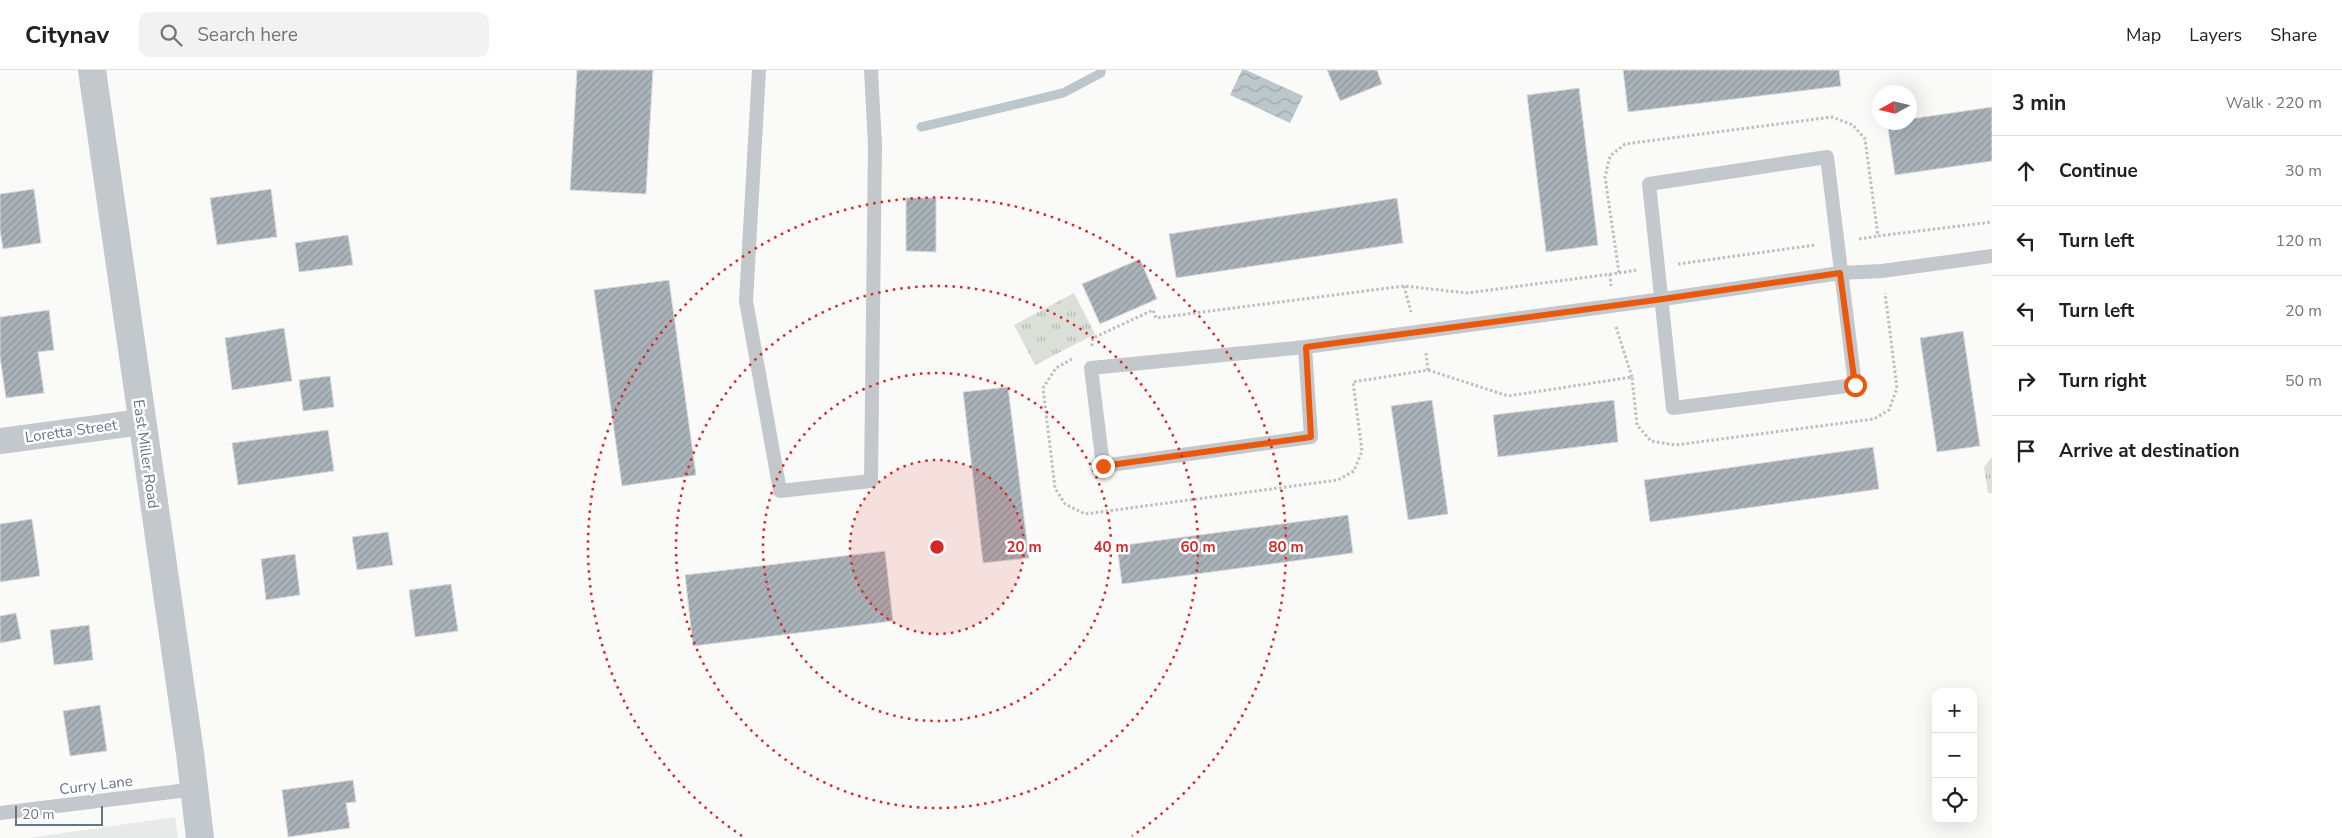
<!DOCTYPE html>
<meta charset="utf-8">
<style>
body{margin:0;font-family:"Nunito Sans",sans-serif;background:#f2f2f2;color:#202124}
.controls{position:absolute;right:15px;bottom:15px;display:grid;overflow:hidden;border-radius:10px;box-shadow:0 5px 20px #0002}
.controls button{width:45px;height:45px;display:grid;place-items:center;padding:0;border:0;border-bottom:1px solid #e0e0e0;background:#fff;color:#202124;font:25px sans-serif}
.compass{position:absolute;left:1872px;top:15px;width:45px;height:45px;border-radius:50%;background:#fff;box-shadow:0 5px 20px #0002;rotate:262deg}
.scale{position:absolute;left:15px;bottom:12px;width:88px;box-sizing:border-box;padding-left:5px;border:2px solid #657683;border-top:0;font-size:14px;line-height:18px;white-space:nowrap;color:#657683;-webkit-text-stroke:4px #fff;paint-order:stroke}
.stop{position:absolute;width:15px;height:15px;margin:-11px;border:4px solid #ea580c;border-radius:50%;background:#fff}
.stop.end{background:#ea580c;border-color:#fff;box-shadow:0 1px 5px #0008}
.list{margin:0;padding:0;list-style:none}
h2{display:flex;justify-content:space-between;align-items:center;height:65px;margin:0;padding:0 20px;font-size:21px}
h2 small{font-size:16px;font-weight:400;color:#757577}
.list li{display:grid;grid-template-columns:32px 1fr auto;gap:15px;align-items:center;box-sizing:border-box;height:70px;padding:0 20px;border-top:1px solid #e0e0e0}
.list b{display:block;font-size:19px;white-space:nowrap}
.list em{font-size:16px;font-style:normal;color:#757577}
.icon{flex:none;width:28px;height:28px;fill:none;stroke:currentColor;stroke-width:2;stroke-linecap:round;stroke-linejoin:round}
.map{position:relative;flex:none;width:1992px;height:768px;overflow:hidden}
header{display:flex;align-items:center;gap:30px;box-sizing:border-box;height:70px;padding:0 25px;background:#fff;border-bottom:1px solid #e0e0e0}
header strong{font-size:24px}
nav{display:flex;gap:28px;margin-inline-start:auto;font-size:18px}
.search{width:350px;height:45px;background:#f2f2f2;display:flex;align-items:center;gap:12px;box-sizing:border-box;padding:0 18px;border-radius:10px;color:#757577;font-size:19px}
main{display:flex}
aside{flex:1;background:#fff}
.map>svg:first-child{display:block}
.built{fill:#e8e9e9}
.park{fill:url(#park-tufts)}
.water{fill:url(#water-waves)}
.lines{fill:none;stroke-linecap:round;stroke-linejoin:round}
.stream{stroke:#bbc7cb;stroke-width:9}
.building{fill:url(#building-hatch);stroke:#dcdcda}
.path{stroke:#bbbfc2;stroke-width:3;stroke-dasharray:2.5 2.5;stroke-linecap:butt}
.service{stroke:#c3c8cc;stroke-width:14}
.minor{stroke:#c3c8cc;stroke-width:26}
.tertiary{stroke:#c3c8cc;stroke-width:28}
.route{stroke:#ea580c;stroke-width:6}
.ring{fill:none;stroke:#d62828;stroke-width:2.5;stroke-dasharray:2.5 5}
.labels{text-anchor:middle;stroke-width:5;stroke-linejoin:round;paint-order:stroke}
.street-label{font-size:15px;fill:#657683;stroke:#fff}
.centre{fill:#d62828;stroke:#fff;stroke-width:2.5}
.ring-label{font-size:15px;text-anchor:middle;font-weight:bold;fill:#d62828;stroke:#fff;stroke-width:5;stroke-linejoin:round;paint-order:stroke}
</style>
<header>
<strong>Citynav</strong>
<div class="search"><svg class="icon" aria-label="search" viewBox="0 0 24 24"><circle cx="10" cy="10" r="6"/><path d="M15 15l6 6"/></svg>Search here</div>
<nav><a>Map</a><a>Layers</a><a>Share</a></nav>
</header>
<main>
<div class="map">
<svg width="1992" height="768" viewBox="0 0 1992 768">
<defs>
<pattern id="park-tufts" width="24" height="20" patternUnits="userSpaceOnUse" patternTransform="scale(1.25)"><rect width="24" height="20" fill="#dadfd7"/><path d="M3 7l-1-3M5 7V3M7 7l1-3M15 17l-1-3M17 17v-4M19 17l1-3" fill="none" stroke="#b4b9b4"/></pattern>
<pattern id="water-waves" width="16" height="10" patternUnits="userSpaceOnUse" patternTransform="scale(1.25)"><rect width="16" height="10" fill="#bbc7cb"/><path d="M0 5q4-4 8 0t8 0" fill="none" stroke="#9ca6aa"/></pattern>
<pattern id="building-hatch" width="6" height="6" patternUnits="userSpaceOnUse" patternTransform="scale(1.25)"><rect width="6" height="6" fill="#aab3b9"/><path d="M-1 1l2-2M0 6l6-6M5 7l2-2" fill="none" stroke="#8e969c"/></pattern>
</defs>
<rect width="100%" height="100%" fill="#fafaf8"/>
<!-- built -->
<polygon class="built" points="175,747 178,768 29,768"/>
<!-- park -->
<g class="park">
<polygon points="1074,223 1095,264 1035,295 1014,255"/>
<polygon points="1992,387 1992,423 1988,423 1984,397"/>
</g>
<!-- water -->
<polygon class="water" points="1242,0 1246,0 1303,26 1290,53 1230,25"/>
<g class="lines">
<!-- stream -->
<polyline class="stream" points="921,57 1063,23 1101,3 1101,0"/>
</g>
<!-- building -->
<g class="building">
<polygon points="577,0 653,0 646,124 570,120"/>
<polygon points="1327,0 1377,0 1382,14 1340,31"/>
<polygon points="1623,0 1839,0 1841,16 1628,42"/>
<polygon points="1579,18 1598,175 1546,182 1527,25"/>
<polygon points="1992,37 1992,91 1895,105 1887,52 1910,52 1910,49"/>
<polygon points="34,119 41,173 3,179 0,160 0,124"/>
<polygon points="271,119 277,167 217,175 210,128"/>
<polygon points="906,128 936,128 936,182 906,181"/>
<polygon points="1397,128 1403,173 1176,208 1169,164"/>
<polygon points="348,165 353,195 299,202 295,173"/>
<polygon points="1140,189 1157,229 1100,254 1082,214"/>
<polygon points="669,210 696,405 622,416 594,220"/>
<polygon points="49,240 54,280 38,282 44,323 6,328 0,287 0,247"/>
<polygon points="284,258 292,311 232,320 225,268"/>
<polygon points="1963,261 1980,376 1937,382 1920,268"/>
<polygon points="330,306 334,337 303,341 299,310"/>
<polygon points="1008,317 1029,488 983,493 963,322"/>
<polygon points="1432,330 1448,444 1408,450 1391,336"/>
<polygon points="1614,330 1618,372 1498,387 1493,345"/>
<polygon points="328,360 334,401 238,415 232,373"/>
<polygon points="1873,377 1879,419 1650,452 1644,410"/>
<polygon points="1348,445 1353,483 1122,514 1117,476"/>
<polygon points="32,449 40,506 0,512 0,454"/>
<polygon points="388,462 393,495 357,500 352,467"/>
<polygon points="885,481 893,551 693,576 685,505"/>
<polygon points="295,484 300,525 266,530 261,489"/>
<polygon points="451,514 458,561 415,567 409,520"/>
<polygon points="16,543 21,569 0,573 0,546"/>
<polygon points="89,555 93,590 54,595 50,560"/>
<polygon points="100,635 107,681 70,686 63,641"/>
<polygon points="353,710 356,732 346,733 350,758 288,767 282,720"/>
</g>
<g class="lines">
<!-- path -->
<g class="path">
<polyline points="1859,169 1878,166"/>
<polyline points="1678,194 1815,175"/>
<polyline points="1619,203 1637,200"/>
<polyline points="1610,204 1611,216"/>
<polyline points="1404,216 1411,242"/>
<polyline points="1616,257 1632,307"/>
<polyline points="1092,276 1093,268 1153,240 1156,248 1404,216 1467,223 1619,203 1605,107 1610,86 1625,74 1832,47 1853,55 1865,69 1878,166 1992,152"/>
<polyline points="1426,283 1428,300"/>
<polyline points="1072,289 1056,298 1043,318 1055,418 1065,434 1085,444 1338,410 1354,401 1362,381 1353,312 1428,300 1508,326 1632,307 1637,355 1651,371 1675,375 1874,349 1889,340 1897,318 1885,223"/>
</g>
<!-- service -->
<g class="service">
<polyline points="759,0 746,231 780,421 871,411 875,75 871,0"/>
<polygon points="1827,87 1855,315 1673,338 1649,114"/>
<polyline points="1305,277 1311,367 1103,396 1091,298 1305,277 1663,229 1840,203 1882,201 1992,186"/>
<polyline points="0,743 196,719"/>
</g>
<!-- minor -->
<polyline class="minor" points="0,371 142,352"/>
<!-- tertiary -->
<polyline class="tertiary" points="92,0 190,683 200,768"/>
</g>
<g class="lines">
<!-- route -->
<polyline class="route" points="1103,396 1311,367 1306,277 1663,229 1840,203 1855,315"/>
</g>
<!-- distance rings -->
<circle cx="937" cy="477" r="87" fill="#d62828" fill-opacity=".12"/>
<g class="ring">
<circle cx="937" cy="477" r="87"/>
<circle cx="937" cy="477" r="174"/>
<circle cx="937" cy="477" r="261"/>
<path d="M742 766A349 349 0 1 1 1132 766"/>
</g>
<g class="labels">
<!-- street labels -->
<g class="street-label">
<text transform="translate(71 361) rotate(-8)" y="5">Loretta Street</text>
<text transform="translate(146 384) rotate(82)" y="5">East Miller Road</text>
<text transform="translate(96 715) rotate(-7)" y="5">Curry Lane</text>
</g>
</g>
<circle cx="937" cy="477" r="8" class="centre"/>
<g class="ring-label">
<text x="1024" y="482">20 m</text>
<text x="1111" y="482">40 m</text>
<text x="1198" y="482">60 m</text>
<text x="1286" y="482">80 m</text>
</g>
</svg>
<div class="controls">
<button>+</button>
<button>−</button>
<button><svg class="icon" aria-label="locate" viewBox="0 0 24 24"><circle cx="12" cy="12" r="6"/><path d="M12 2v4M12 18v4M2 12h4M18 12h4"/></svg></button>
</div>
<svg class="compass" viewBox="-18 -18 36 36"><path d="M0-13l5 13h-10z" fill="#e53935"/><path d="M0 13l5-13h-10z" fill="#757577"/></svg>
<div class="scale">20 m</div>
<div class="stop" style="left:1855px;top:315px"></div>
<div class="stop end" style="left:1103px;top:396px"></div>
</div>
<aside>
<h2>3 min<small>Walk · 220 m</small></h2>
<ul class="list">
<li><svg class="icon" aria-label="ahead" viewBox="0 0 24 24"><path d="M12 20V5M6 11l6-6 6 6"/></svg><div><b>Continue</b></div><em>30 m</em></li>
<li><svg class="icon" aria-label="left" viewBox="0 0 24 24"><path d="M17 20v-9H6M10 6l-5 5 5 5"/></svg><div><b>Turn left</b></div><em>120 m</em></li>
<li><svg class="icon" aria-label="left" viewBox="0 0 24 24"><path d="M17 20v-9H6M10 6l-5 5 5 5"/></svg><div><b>Turn left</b></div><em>20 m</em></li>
<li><svg class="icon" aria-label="right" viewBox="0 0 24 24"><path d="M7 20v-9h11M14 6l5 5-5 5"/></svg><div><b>Turn right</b></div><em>50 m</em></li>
<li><svg class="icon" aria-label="arrive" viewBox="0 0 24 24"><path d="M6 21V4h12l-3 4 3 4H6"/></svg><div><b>Arrive at destination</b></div></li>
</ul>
</aside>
</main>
